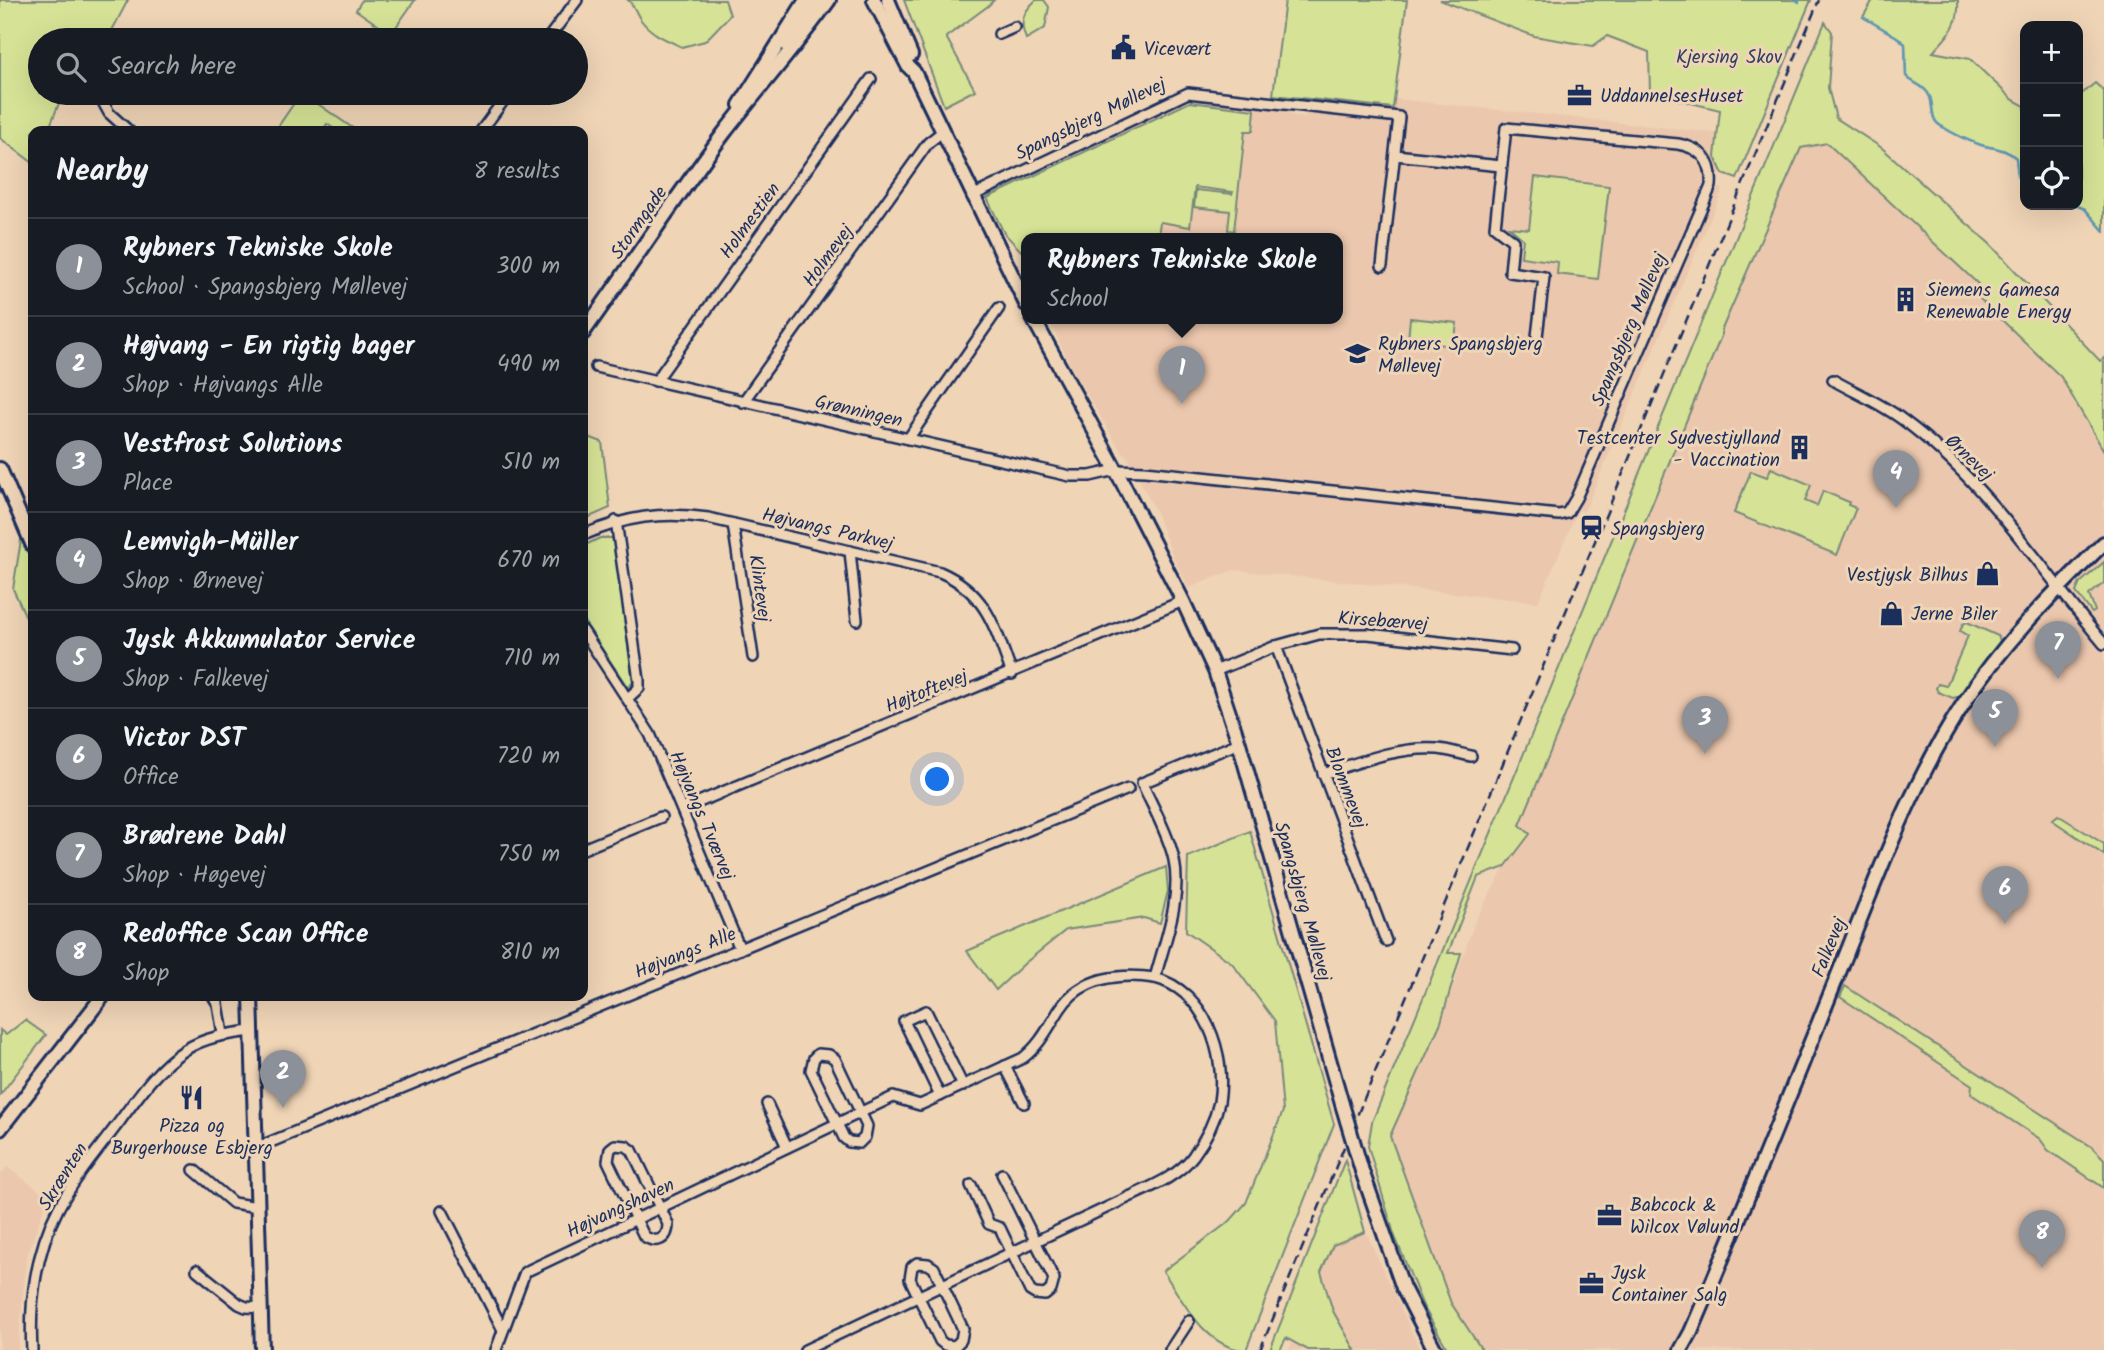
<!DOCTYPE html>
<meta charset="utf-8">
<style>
body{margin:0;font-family:Kalam,sans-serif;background:#20242c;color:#f1f3f6}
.controls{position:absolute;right:21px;top:21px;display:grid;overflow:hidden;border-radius:14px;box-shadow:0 7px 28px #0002}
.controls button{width:63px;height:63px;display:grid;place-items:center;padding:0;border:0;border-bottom:2px solid #363941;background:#171b24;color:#f1f3f6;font:35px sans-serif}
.you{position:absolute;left:938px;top:780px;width:24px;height:24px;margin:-18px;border:5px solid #fff;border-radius:50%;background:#1a73e8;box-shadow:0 0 0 10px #1a73e833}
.badge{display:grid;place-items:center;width:46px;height:46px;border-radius:50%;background:#8c9099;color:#fff;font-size:23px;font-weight:700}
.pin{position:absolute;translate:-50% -58px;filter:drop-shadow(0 2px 4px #0008)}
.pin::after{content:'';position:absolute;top:37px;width:24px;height:21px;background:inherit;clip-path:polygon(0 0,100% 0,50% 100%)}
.popup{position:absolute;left:1021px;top:233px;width:322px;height:91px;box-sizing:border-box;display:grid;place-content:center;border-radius:14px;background:#171b24;filter:drop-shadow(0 2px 5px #0005);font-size:23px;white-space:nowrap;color:#9ea1a6}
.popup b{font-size:26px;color:#f1f3f6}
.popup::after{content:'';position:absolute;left:50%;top:100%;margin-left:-14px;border:14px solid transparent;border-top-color:#171b24}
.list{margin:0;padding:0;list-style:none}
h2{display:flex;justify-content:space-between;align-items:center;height:91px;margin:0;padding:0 28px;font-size:30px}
h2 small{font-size:23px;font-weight:400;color:#9ea1a6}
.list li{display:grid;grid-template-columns:46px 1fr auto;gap:21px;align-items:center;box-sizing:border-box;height:98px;padding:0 28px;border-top:2px solid #363941}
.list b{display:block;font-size:26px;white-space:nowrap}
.list p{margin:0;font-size:23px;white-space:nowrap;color:#9ea1a6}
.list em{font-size:23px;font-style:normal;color:#9ea1a6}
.icon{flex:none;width:38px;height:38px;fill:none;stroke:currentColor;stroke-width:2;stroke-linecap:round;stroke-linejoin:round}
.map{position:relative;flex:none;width:2104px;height:1350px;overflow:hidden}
.search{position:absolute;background:#171b24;box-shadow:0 7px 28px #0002;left:28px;top:28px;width:560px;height:77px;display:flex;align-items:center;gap:18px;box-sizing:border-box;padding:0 24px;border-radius:38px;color:#9ea1a6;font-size:26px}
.panel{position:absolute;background:#171b24;box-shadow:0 7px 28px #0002;left:28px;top:126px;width:560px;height:875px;border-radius:14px}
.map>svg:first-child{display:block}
.built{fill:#ebc7ad}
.green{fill:#d6e396;stroke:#78897a;stroke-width:2}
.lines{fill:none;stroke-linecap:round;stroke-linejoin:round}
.stream{stroke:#5f96b3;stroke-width:2.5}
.street-casing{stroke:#1b2f5e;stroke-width:14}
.secondary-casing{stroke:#1b2f5e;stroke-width:18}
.street{stroke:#efd4b6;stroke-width:9}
.secondary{stroke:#efd4b6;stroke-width:12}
.rail{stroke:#1b2f5e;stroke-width:2.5;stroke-dasharray:10 5;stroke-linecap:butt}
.secondary-bridge-casing{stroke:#1b2f5e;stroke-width:18;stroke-linecap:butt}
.secondary-bridge{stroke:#efd4b6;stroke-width:12}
.labels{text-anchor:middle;stroke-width:6;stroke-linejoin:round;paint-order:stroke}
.poi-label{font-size:19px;fill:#1b2f5e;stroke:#efd4b6;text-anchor:start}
.park-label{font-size:19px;fill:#2e4164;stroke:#efd4b6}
.street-label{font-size:19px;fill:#1b2f5e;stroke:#efd4b6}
</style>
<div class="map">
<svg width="2104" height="1350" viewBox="0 0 2104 1350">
<rect width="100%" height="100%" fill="#efd4b6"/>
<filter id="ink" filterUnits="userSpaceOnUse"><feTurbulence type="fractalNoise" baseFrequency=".0143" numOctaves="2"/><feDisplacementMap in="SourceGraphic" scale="14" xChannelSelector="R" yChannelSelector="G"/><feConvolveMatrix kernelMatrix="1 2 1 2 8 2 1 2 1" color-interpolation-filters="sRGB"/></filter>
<g filter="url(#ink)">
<!-- built -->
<g class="built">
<polygon points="1357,95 1734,135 1716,186 1723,189 1584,512 1578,510 1538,602 1233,570 1189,588 1172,554 1156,512 1129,459 1118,446 1072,369 1048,318 1338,318 1338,238 1026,238 1026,252 1022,253 1005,234 996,219 1026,204 1016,184 1182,104 1200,102 1288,111 1293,116 1306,117 1308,104 1352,108"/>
<polygon points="1827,143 1978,284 1974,293 2061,377 2104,442 2104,1350 1482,1350 1451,1303 1390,1136 1441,1022 1475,921 1505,867 1530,834 1519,825 1722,334 1722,329 1801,148"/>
<polygon points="7,1167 48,1197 26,1259 18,1350 0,1350 0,1176"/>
<polygon points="1366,1232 1420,1350 1289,1350 1332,1244"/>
</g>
<!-- green -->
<g class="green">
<polygon points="0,0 128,0 107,40 40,40 40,93 63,93 48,131 33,131 33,163 0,138"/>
<polygon points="362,0 415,0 391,34 356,10"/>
<path d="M628,0H725L730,15L705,41L682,47C667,40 651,34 641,20C636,14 635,6 628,0Z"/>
<polygon points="904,0 994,0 988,6 946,37 975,90 944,106"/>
<path d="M1036,0H1044L1049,7L1045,28L1026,39C1019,22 1023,12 1036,0Z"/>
<polygon points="1285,0 1407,0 1393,108 1273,95"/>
<polygon points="1440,0 1811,0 1737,179 1723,174 1715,157 1720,110 1650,93 1649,52 1607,36 1593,46 1534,36"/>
<path d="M1873,0H1958C1960,24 1949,35 1933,52L1970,59L2012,99L2025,106V185L2018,177L2016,158C2005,148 1995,149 1981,145C1969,141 1952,133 1941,126C1930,120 1933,107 1930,97C1926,86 1913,84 1906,76L1905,44L1897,37L1863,17Z"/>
<polygon points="1825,22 1832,32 1828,88 1836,118 1882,148 1990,244 2100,361 2104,358 2104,451 2061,377 1974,293 1978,284 1827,143 1801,148 1722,329 1722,334 1520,825 1530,834 1505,867 1478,877 1448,953 1461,953 1441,1022 1390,1136 1451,1303 1482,1350 1448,1350 1423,1306 1394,1234 1368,1146 1372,1122"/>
<polygon points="2095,83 2104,91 2104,231 2085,209 2075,205 2078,205 2078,97"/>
<polygon points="301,93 302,93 357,131 337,131 327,124 322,131 275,131"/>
<polygon points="1190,102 1255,110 1253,131 1245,131 1234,231 1228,230 1230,211 1194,207 1196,190 1232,194 1233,192 1195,187 1190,227 1160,222 1158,236 1164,238 1026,238 1026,253 1025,250 1021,251 1004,233 987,198"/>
<polygon points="1535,177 1609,186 1598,279 1557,274 1558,262 1521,257 1523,239 1509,227 1529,229"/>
<polygon points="1410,318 1457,323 1454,346 1408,341"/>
<polygon points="583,435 602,442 610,508 583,520"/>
<polygon points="1771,468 1811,485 1805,501 1817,506 1823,491 1849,502 1848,505 1856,508 1837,555 1734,513 1751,471 1767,477"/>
<polygon points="600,538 614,538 633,682 628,688 583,620 583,546"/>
<polygon points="21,540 33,561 33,632 13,589"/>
<polygon points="2104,562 2104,583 2089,595 2095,611 2092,613 2076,592 2080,583"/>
<polygon points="1967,622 1998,636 2000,641 1961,696 1953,698 1938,692 1936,688 1938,684 1946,686 1968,636 1960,631 1963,624"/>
<polygon points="2058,815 2104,844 2104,855 2052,820"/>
<path d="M1250,831L1334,1124L1246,1350C1207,1350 1182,1300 1163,1271L1230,1221L1246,1203L1283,1111L1275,1021L1232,963L1186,931L1188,857Z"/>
<polygon points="1166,867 1168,891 1160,923 1144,918 1066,930 1025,963 996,990 967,951"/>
<polygon points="1845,986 2092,1147 2104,1159 2104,1188 2048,1150 2040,1139 1971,1094 1972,1085 1840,997"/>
<polygon points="25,1020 46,1035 0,1095 0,1030 6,1035"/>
<polygon points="1345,1160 1365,1232 1333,1245 1321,1272 1333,1311 1355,1350 1308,1350 1286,1338 1280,1350 1270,1350"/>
</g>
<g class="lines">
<!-- stream -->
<g class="stream">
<polyline points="1796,0 1799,2"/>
<path d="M1863,17L1897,37L1905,44L1906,76C1913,84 1926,86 1930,97C1934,107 1930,120 1941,126C1952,133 1969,141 1981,145C1995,149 2005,148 2016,158L2018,177L2025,185"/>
<polyline points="2075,205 2085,209 2104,231"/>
</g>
<defs>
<g id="street">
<polyline points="999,34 1015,27"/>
<polyline points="547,40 577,0"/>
<polyline points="98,93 109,113 129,131"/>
<polyline points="481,131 509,93"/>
<polyline points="1395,155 1501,166"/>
<polyline points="972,196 1188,93 1399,117 1382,266"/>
<path d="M596,367L1070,476H1090L1116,470L1145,471L1559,515L1567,513L1576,498L1711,186C1713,162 1702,148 1678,144L1506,128L1495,227L1513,241L1510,272L1544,277L1536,345"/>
<path d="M1833,380C1856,393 1882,404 1903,420C1985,480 2039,567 2104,644"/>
<polyline points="656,381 871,79"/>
<polyline points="743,402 928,143 942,132"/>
<polyline points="908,439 999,308"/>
<polyline points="616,521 639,680 639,688 628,698"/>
<polyline points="733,524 753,657"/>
<path d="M583,535C626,517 661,511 708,518L940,572C988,593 995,629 1012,674"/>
<polyline points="850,551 857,620"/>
<polyline points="583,631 650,734 740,949"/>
<polyline points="1276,646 1386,941"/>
<polyline points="1215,671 1276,646 1319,634 1368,634 1512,650"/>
<path d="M1323,774C1360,762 1399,746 1438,749C1449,750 1460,754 1471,756"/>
<polyline points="682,809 1183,601"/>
<polyline points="583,849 661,817"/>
<polyline points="213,996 218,1004 223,1034"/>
<polygon points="818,1054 829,1055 835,1059 867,1126 865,1137 859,1143 849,1142 844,1138 811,1070 814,1058"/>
<polyline points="1005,1066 1024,1103"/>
<polyline points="940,1096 904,1021 926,1011 963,1086"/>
<polyline points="767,1104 787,1147"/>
<path d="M615,1145L626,1146L632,1150L668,1224C668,1239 657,1245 644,1236L608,1161L610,1149Z"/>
<polyline points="256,1148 1128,789"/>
<polyline points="194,1170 233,1203 258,1207"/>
<polyline points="971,1185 989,1224 1000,1228 1030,1291 1035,1294 1045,1295 1051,1290 1054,1279 1002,1174"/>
<polyline points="442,1211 503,1330"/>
<polygon points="917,1263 928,1264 934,1268 963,1329 961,1340 955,1346 945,1345 940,1341 910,1279 912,1267"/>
<polyline points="197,1270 239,1304 246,1307 261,1308"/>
<path d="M32,1350C29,1303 36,1251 58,1209C75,1177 99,1149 120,1121C139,1095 158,1067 185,1050C205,1037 228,1034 251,1031"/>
<path d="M496,1350L525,1272L893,1097L920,1105L1023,1058C1040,1045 1048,1028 1060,1009C1081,977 1120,973 1155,978C1165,940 1182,899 1174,860C1170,838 1152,805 1142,783L1239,743"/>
<path d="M805,1350L1125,1199C1148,1188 1178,1177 1193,1156C1205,1140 1215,1121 1219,1102C1227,1054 1205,991 1155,978"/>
<polyline points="1170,1350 1189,1321"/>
</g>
<g id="secondary">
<polyline points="874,0 908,66 914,72 1026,304"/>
<polyline points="888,0 911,55"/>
<polyline points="787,45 817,0"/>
<polyline points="740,105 806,0"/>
<polyline points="1033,318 1116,470 1183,601 1215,671 1239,743 1342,1104"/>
<path d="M583,333C630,267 675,198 724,133C759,88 796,46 829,0"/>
<polyline points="0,469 33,546"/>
<polyline points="251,996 262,1350"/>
<polyline points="0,1129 103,996"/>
<polyline points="1362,1171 1403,1288 1435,1350"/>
<path d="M1681,1350L1691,1332C1743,1212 1791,1091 1840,970C1876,880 1909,788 1962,706C2001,645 2052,594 2104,543"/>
</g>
</defs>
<!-- street casing -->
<use href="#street" class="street-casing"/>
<!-- secondary casing -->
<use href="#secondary" class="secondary-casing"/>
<!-- street -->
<use href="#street" class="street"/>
<!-- secondary -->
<use href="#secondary" class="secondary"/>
<!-- rail -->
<polyline class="rail" points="1260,1350 1819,0"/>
<defs>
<polyline id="secondary-bridge" points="1342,1104 1362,1171"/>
</defs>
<!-- secondary-bridge casing -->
<use href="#secondary-bridge" class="secondary-bridge-casing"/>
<!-- secondary-bridge -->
<use href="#secondary-bridge" class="secondary-bridge"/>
</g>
</g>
<!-- icons -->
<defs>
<symbol id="civic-bare" viewBox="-9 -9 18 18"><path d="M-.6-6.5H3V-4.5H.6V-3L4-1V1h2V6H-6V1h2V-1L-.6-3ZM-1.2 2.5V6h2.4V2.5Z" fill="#1b2f5e" stroke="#efd4b6" stroke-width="2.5" paint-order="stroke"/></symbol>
<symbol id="office-bare" viewBox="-9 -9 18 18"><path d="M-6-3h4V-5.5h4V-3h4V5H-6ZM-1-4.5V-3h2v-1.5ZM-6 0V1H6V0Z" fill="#1b2f5e" stroke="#efd4b6" stroke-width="2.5" paint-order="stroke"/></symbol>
<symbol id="building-bare" viewBox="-9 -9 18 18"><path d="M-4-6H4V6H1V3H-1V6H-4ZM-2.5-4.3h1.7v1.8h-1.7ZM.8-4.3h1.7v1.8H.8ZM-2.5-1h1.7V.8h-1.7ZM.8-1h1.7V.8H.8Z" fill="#1b2f5e" stroke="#efd4b6" stroke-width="2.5" paint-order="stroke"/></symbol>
<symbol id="school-bare" viewBox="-9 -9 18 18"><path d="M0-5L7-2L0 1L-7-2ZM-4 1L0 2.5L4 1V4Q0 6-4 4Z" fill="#1b2f5e" stroke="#efd4b6" stroke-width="2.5" paint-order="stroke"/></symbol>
<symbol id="station-bare" viewBox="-9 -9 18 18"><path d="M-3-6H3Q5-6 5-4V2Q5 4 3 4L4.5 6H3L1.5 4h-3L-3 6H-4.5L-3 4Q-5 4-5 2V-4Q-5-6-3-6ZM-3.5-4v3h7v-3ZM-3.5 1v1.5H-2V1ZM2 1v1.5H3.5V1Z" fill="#1b2f5e" stroke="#efd4b6" stroke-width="2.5" paint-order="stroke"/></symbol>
<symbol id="shop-bare" viewBox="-9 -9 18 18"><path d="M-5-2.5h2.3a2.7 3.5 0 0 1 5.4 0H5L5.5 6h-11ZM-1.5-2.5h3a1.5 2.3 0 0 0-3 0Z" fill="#1b2f5e" stroke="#efd4b6" stroke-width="2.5" paint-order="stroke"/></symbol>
<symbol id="restaurant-bare" viewBox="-9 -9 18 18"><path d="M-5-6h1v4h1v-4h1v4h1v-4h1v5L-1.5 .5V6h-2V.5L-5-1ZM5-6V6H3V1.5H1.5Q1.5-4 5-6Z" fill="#1b2f5e" stroke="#efd4b6" stroke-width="2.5" paint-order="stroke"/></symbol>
</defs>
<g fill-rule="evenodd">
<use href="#civic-bare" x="1106" y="30" width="35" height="35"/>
<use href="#office-bare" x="1562" y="78" width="35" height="35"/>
<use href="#building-bare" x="1888" y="282" width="35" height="35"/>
<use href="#school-bare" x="1340" y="336" width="35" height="35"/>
<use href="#building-bare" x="1782" y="430" width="35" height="35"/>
<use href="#station-bare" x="1574" y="510" width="35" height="35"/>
<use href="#shop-bare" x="1970" y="556" width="35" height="35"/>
<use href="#shop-bare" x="1874" y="596" width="35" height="35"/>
<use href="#restaurant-bare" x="174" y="1080" width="35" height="35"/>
<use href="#office-bare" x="1592" y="1198" width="35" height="35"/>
<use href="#office-bare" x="1574" y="1266" width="35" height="35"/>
</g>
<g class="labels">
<!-- poi labels -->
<g class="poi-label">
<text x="1144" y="55">Vicevært</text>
<text x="1600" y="102">UddannelsesHuset</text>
<text x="1926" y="296">Siemens Gamesa<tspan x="1926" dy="22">Renewable Energy</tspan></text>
<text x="1378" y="350">Rybners Spangsbjerg<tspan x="1378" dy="22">Møllevej</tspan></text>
<text x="1780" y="444" text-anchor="end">Testcenter Sydvestjylland<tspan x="1780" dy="22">- Vaccination</tspan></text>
<text x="1611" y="535">Spangsbjerg</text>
<text x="1968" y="581" text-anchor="end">Vestjysk Bilhus</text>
<text x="1911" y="620">Jerne Biler</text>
<text x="192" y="1132" text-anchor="middle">Pizza og<tspan x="192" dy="22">Burgerhouse Esbjerg</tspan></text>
<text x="1630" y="1211">Babcock &amp;<tspan x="1630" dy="22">Wilcox Vølund</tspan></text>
<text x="1611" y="1279">Jysk<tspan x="1611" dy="22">Container Salg</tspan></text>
</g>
<!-- park labels -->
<g class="park-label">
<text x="1729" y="63">Kjersing Skov</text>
</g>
<!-- street labels -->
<g class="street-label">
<text transform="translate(1090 118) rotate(-26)" y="7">Spangsbjerg Møllevej</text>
<text transform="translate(749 220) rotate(-54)" y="7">Holmestien</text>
<text transform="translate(638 222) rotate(-55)" y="7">Stormgade</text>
<text transform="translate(827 255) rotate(-54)" y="7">Holmevej</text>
<text transform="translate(1628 329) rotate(-67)" y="7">Spangsbjerg Møllevej</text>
<text transform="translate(859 410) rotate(13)" y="7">Grønningen</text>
<text transform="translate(1970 457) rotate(43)" y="7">Ørnevej</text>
<text transform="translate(828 528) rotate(13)" y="7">Højvangs Parkvej</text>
<text transform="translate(761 588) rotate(82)" y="7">Klintevej</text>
<text transform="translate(1383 620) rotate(4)" y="7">Kirsebærvej</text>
<text transform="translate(926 690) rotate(-22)" y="7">Højtoftevej</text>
<text transform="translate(1347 787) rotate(69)" y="7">Blommevej</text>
<text transform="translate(703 815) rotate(67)" y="7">Højvangs Tværvej</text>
<text transform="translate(1304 901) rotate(74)" y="7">Spangsbjerg Møllevej</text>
<text transform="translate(1828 947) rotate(-68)" y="7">Falkevej</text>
<text transform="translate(685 952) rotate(-22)" y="7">Højvangs Alle</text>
<text transform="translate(62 1176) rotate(-58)" y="7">Skrænten</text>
<text transform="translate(620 1207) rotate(-25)" y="7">Højvangshaven</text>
</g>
</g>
</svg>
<div class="controls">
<button>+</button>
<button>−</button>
<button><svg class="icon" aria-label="locate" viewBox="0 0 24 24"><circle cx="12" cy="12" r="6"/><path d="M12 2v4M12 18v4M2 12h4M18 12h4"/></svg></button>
</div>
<div class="you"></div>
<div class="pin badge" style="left:1182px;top:404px">1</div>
<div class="popup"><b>Rybners Tekniske Skole</b>School</div>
<div class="pin badge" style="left:283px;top:1108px">2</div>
<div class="pin badge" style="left:1705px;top:754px">3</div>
<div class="pin badge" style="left:1896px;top:508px">4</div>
<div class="pin badge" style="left:1995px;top:747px">5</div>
<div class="pin badge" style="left:2005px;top:924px">6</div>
<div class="pin badge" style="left:2058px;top:679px">7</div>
<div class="pin badge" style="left:2042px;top:1268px">8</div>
<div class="search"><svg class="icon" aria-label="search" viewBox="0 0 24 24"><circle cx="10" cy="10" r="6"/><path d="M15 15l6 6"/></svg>Search here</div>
<section class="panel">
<h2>Nearby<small>8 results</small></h2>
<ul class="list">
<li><span class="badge">1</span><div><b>Rybners Tekniske Skole</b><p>School · Spangsbjerg Møllevej</p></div><em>300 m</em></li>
<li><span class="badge">2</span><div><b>Højvang - En rigtig bager</b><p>Shop · Højvangs Alle</p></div><em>490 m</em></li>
<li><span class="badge">3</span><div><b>Vestfrost Solutions</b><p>Place</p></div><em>510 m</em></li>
<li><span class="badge">4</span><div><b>Lemvigh-Müller</b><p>Shop · Ørnevej</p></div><em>670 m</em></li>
<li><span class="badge">5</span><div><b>Jysk Akkumulator Service</b><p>Shop · Falkevej</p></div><em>710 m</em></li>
<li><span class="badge">6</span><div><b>Victor DST</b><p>Office</p></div><em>720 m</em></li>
<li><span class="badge">7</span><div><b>Brødrene Dahl</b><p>Shop · Høgevej</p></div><em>750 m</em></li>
<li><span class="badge">8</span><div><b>Redoffice Scan Office</b><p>Shop</p></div><em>810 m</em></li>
</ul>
</section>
</div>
